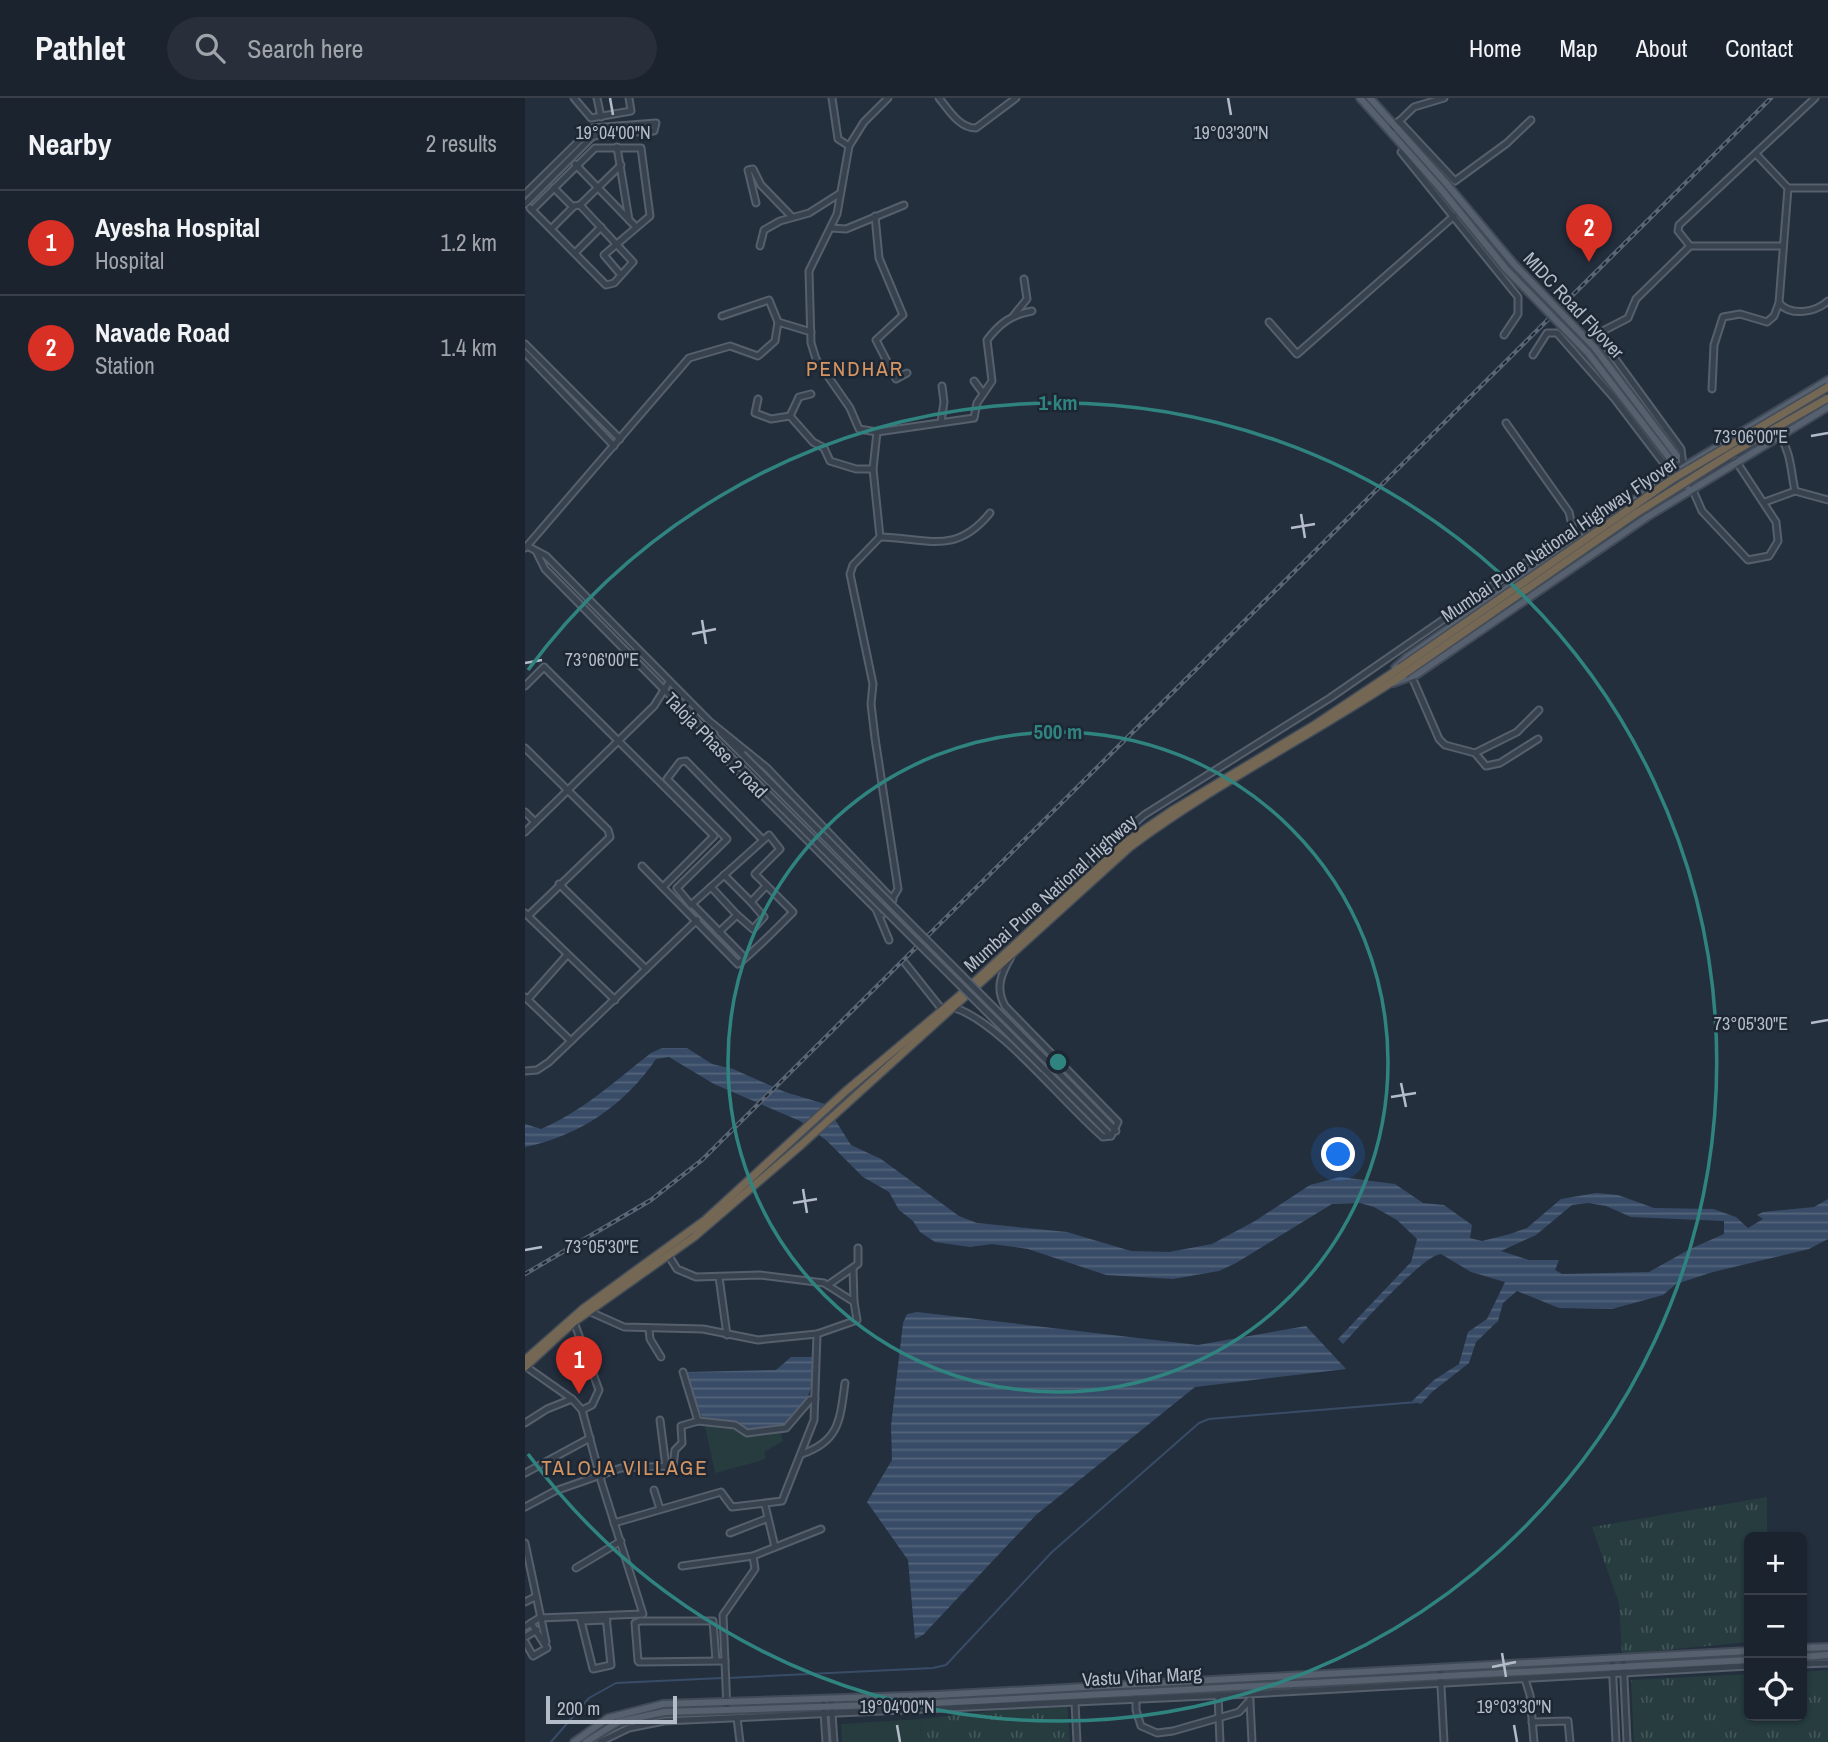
<!DOCTYPE html>
<meta charset="utf-8">
<style>
body{margin:0;font-family:"Archivo Narrow",sans-serif;background:#282f3a;color:#f1f3f6}
.controls{position:absolute;right:21px;bottom:21px;display:grid;overflow:hidden;border-radius:10px;box-shadow:0 2px 5px #0004}
.controls button{width:63px;height:63px;display:grid;place-items:center;padding:0;border:0;border-bottom:2px solid #39404a;background:#1b232e;color:#f1f3f6;font:35px sans-serif}
.scale{position:absolute;left:21px;bottom:18px;width:131px;box-sizing:border-box;padding-left:7px;border:4px solid #b4bcc9;border-top:0;font-size:19px;line-height:24px;white-space:nowrap;color:#b4bcc9;-webkit-text-stroke:5px #1d2633;paint-order:stroke}
.you{position:absolute;left:814px;top:1057px;width:24px;height:24px;margin:-18px;border:5px solid #fff;border-radius:50%;background:#1a73e8;box-shadow:0 0 0 10px #1a73e833}
.badge{display:grid;place-items:center;width:46px;height:46px;border-radius:50%;background:#d93025;color:#fff;font-size:23px;font-weight:700}
.pin{position:absolute;translate:-50% -58px;filter:drop-shadow(0 2px 4px #0008)}
.pin::after{content:'';position:absolute;top:37px;width:24px;height:21px;background:inherit;clip-path:polygon(0 0,100% 0,50% 100%)}
.list{margin:0;padding:0;list-style:none}
h2{display:flex;justify-content:space-between;align-items:center;height:91px;margin:0;padding:0 28px;font-size:30px}
h2 small{font-size:23px;font-weight:400;color:#a0a4aa}
.list li{display:grid;grid-template-columns:46px 1fr auto;gap:21px;align-items:center;box-sizing:border-box;height:105px;padding:0 28px;border-top:2px solid #39404a}
.list b{display:block;font-size:26px;white-space:nowrap}
.list p{margin:0;font-size:23px;white-space:nowrap;color:#a0a4aa}
.list em{font-size:23px;font-style:normal;color:#a0a4aa}
.icon{flex:none;width:38px;height:38px;fill:none;stroke:currentColor;stroke-width:2;stroke-linecap:round;stroke-linejoin:round}
.map{position:relative;flex:none;width:1303px;height:1644px;overflow:hidden}
header{display:flex;align-items:center;gap:42px;box-sizing:border-box;height:98px;padding:0 35px;background:#1b232e;border-bottom:2px solid #39404a}
header strong{font-size:33px}
nav{display:flex;gap:38px;margin-inline-start:auto;font-size:24px}
.search{width:490px;height:63px;background:#282f3a;display:flex;align-items:center;gap:18px;box-sizing:border-box;padding:0 24px;border-radius:38px;color:#a0a4aa;font-size:26px}
main{display:flex}
aside{flex:1;background:#1b232e}
.map>svg:first-child{display:block}
.green{fill:#263c3f}
.park{fill:url(#park-tufts)}
.water{fill:url(#water-rules);fill-rule:evenodd}
.lines{fill:none;stroke-linecap:round;stroke-linejoin:round}
.stream{stroke:#394c67;stroke-width:2}
.minor-casing{stroke:#565f6c;stroke-width:9}
.major-casing{stroke:#414a57;stroke-width:10}
.highway-casing{stroke:#434c59;stroke-width:10}
.minor{stroke:#38414e;stroke-width:5}
.major{stroke:#56606e;stroke-width:6}
.highway{stroke:#746855;stroke-width:7}
.rail-casing{stroke:#5a6575;stroke-width:4.5}
.rail{stroke:#1d2633;stroke-width:2;stroke-dasharray:5;stroke-linecap:butt}
.minor-bridge-casing{stroke:#565f6c;stroke-width:9;stroke-linecap:butt}
.major-bridge-casing{stroke:#414a57;stroke-width:10;stroke-linecap:butt}
.highway-bridge-casing{stroke:#434c59;stroke-width:10;stroke-linecap:butt}
.minor-bridge{stroke:#38414e;stroke-width:5}
.major-bridge{stroke:#56606e;stroke-width:6}
.highway-bridge{stroke:#746855;stroke-width:7}
.ticks{fill:none;stroke:#b4bcc9;stroke-width:2.5}
.ring{fill:none;stroke:#308480;stroke-width:3.5}
.labels{text-anchor:middle;stroke-width:5;stroke-linejoin:round;paint-order:stroke}
.street-label{font-size:19px;fill:#b4bcc9;stroke:#1d2633}
.neighbourhood-label{font-size:21px;letter-spacing:2px;fill:#d59563;stroke:#1d2633}
.ticks-label{font-size:18px;text-anchor:middle;fill:#b4bcc9;stroke:#1d2633;stroke-width:5;stroke-linejoin:round;paint-order:stroke}
.centre{fill:#308480;stroke:#1d2633;stroke-width:3.5}
.ring-label{font-size:21px;text-anchor:middle;font-weight:bold;fill:#308480;stroke:#1d2633;stroke-width:5;stroke-linejoin:round;paint-order:stroke}
</style>
<header>
<strong>Pathlet</strong>
<div class="search"><svg class="icon" aria-label="search" viewBox="0 0 24 24"><circle cx="10" cy="10" r="6"/><path d="M15 15l6 6"/></svg>Search here</div>
<nav><a>Home</a><a>Map</a><a>About</a><a>Contact</a></nav>
</header>
<main>
<aside>
<h2>Nearby<small>2 results</small></h2>
<ul class="list">
<li><span class="badge">1</span><div><b>Ayesha Hospital</b><p>Hospital</p></div><em>1.2 km</em></li>
<li><span class="badge">2</span><div><b>Navade Road</b><p>Station</p></div><em>1.4 km</em></li>
</ul>
</aside>
<div class="map">
<svg width="1303" height="1644" viewBox="0 0 1303 1644">
<defs>
<pattern id="park-tufts" width="24" height="20" patternUnits="userSpaceOnUse" patternTransform="scale(1.75)"><rect width="24" height="20" fill="#263c3f"/><path d="M3 7l-1-3M5 7V3M7 7l1-3M15 17l-1-3M17 17v-4M19 17l1-3" fill="none" stroke="#435659"/></pattern>
<pattern id="water-rules" width="6" height="5" patternUnits="userSpaceOnUse" patternTransform="scale(1.75)"><rect width="6" height="5" fill="#394c67"/><path d="M0 2.5h6" fill="none" stroke="#53647b"/></pattern>
</defs>
<rect width="100%" height="100%" fill="#242f3e"/>
<!-- green -->
<g class="green">
<polygon points="197,1322 208,1324 222,1333 254,1329 258,1343 239,1354 241,1360 235,1363 190,1375 179,1324"/>
<polygon points="395,1621 396,1644 317,1644 316,1626"/>
</g>
<!-- park -->
<g class="park">
<polygon points="1242,1399 1242,1439 1224,1439 1224,1544 1097,1556 1094,1505 1067,1429"/>
<polygon points="1303,1572 1303,1644 1109,1644 1106,1582 1224,1576 1224,1618 1277,1618 1277,1574"/>
<polygon points="542,1605 545,1644 396,1644 395,1621"/>
</g>
<!-- water -->
<g class="water">
<path d="M137,950H162L187,966L208,971L260,994L300,1006L326,1047L356,1061L434,1118L452,1125L542,1134L606,1153L644,1154L687,1146L730,1123L785,1087L815,1079L870,1086L898,1105L919,1107L947,1127L945,1140L957,1143L985,1136L1002,1130L1036,1101L1071,1095L1093,1097L1129,1110L1188,1111L1211,1119L1223,1130L1238,1121L1232,1117L1238,1114L1289,1109L1303,1101V1141L1284,1151L1188,1174L1151,1186L1138,1197L1087,1211L1034,1210L992,1193L978,1205L973,1223L951,1244L944,1265L907,1294L896,1306L887,1303L909,1282L934,1266L943,1234L962,1221L980,1184L946,1174L916,1156C898,1157 834,1229 818,1246L813,1241L886,1164L892,1141L872,1122L849,1109L835,1105L807,1106L711,1165L694,1173L648,1181L581,1177L503,1151L467,1146L445,1149L410,1144L395,1134L388,1123L374,1112L364,1094L338,1079L301,1042L275,1023L189,986L144,959L131,961C100,1007 54,1038 0,1049V1026L16,1031C58,1013 90,983 126,955ZM1063,1105L1081,1108L1106,1119L1199,1123V1136L1165,1151L1124,1174L1037,1176L1030,1172L1034,1162H1004L976,1153L1011,1137L1047,1107Z"/>
<polygon points="392,1214 673,1247 781,1228 821,1271 670,1289 511,1417 398,1537 390,1541 383,1462 342,1404 367,1362 366,1328 378,1225 382,1216"/>
<path d="M266,1259H287C291,1289 283,1303 265,1325L222,1334L208,1324H179L161,1279L163,1274L251,1272Z"/>
</g>
<g class="lines">
<!-- stream -->
<g class="stream">
<polyline points="203,1580 408,1570 421,1567 527,1454 674,1325 684,1321 892,1304"/>
<polyline points="26,1644 64,1600 91,1585 197,1580"/>
</g>
<defs>
<g id="minor">
<polyline points="49,0 66,20 106,13 104,0"/>
<polyline points="72,0 76,19"/>
<polyline points="307,0 313,41 324,48"/>
<path d="M363,0L339,24L324,48L312,116L284,173L286,245L291,261L325,310L334,331L352,334L449,320L452,305L467,283L462,242C475,225 486,217 507,213"/>
<path d="M414,0C424,12 434,30 451,30L491,0"/>
<polyline points="874,23 930,83 982,45 1006,22"/>
<polyline points="864,33 889,9 919,0"/>
<polyline points="92,49 104,122"/>
<polyline points="880,51 876,54 993,199 993,216 979,237"/>
<path d="M1231,56L1263,90L1254,205C1266,219 1291,214 1303,203"/>
<polyline points="50,66 111,129"/>
<polyline points="29,90 48,109"/>
<polyline points="1263,90 1303,90"/>
<polyline points="0,96 67,30 131,25 129,33 76,36 67,39 0,106"/>
<polyline points="231,105 223,72 228,71 236,87 267,119"/>
<polyline points="55,107 96,67"/>
<polyline points="5,110 10,115 81,187 89,185 108,164 55,107 49,108 26,131"/>
<polyline points="7,112 70,50 116,50 125,118 79,157 96,177"/>
<polyline points="350,118 354,160 378,217 351,242 371,281 382,275"/>
<polyline points="306,130 321,131 379,107"/>
<polyline points="235,148 239,132 255,123 284,115 314,96"/>
<polyline points="1165,148 1153,133 1154,127 1290,0"/>
<polyline points="50,155 76,129"/>
<polyline points="489,217 502,201 499,181"/>
<polyline points="197,218 244,202 253,224 286,234"/>
<polyline points="744,224 772,256 929,118"/>
<polyline points="0,246 95,341"/>
<polyline points="0,255 89,348"/>
<polyline points="1008,257 1022,235 1032,235 1089,300 1137,363 1151,370 1158,366 1156,351 1072,236 1103,220 1111,201 1165,148 1258,148"/>
<polyline points="449,283 458,295"/>
<polyline points="1187,291 1189,247 1198,219 1215,216 1242,224 1249,218 1254,205"/>
<polyline points="286,296 274,299 265,318 288,344 299,350 305,363 331,371 348,371"/>
<polyline points="233,301 230,315 246,321 265,318"/>
<polyline points="416,324 419,304 417,288"/>
<polyline points="981,325 1044,414 1050,441"/>
<polyline points="352,334 348,371 355,439 328,467 325,476 348,586 346,606 350,640 373,791 358,816"/>
<path d="M1255,337C1267,360 1265,369 1270,393"/>
<polyline points="1167,390 1177,413 1223,462 1244,458 1253,443 1251,424 1211,363"/>
<polyline points="1240,404 1270,393 1303,402"/>
<path d="M355,439C402,440 430,458 465,415"/>
<polyline points="2,448 164,260 205,248 233,258 250,243 253,224"/>
<polyline points="0,450 2,448 21,458 184,623 242,670 368,802"/>
<polyline points="12,455 20,471 177,630 196,656 351,811 364,842"/>
<polyline points="887,579 914,641 920,647 950,655 961,668 975,665 1013,641"/>
<polyline points="0,588 19,569 189,738 138,789"/>
<polyline points="196,635 217,656"/>
<polyline points="187,640 211,664"/>
<polyline points="0,650 83,732 85,739 4,817"/>
<polyline points="950,655 992,634 1014,612"/>
<polyline points="0,714 10,724"/>
<polyline points="0,734 129,608 144,584"/>
<path d="M117,768L213,866C232,851 250,832 268,814L230,776L255,751L244,737L167,806L220,860"/>
<polyline points="568,774 567,763 619,717 805,600 1042,436 1050,441"/>
<polyline points="199,777 226,804"/>
<polyline points="34,786 121,871"/>
<polyline points="186,789 212,817 194,834"/>
<polyline points="166,807 152,790 202,741 142,681 155,664 161,663 237,741"/>
<polyline points="0,815 90,902"/>
<polyline points="212,817 228,831 239,819 226,804 241,788"/>
<polyline points="380,865 419,914"/>
<polyline points="0,899 46,943"/>
<polyline points="3,901 42,857"/>
<path d="M430,910C476,925 537,1004 578,1039L586,1038L593,1024L480,908C470,890 476,876 486,859"/>
<polyline points="525,966 591,1033"/>
<polyline points="519,971 586,1038"/>
<polyline points="0,973 12,972 24,964 172,822"/>
<polyline points="328,1170 329,1204"/>
<polyline points="194,1179 202,1237"/>
<polyline points="303,1187 333,1166 333,1150"/>
<polyline points="61,1212 99,1229 178,1231 233,1242 292,1236 332,1222 329,1204 299,1185 235,1177 171,1179 152,1171 142,1155"/>
<polyline points="49,1224 74,1292 67,1307 57,1312"/>
<polyline points="124,1231 125,1241 136,1259"/>
<polyline points="158,1274 173,1323 210,1327 222,1335 261,1330 285,1302 290,1301"/>
<polyline points="135,1322 141,1369"/>
<polyline points="0,1325 22,1311 47,1301"/>
<path d="M277,1356C315,1343 315,1321 320,1285"/>
<polyline points="0,1375 65,1340"/>
<polyline points="129,1392 135,1411"/>
<polyline points="240,1407 250,1449"/>
<polyline points="0,1409 30,1393 96,1370 148,1368 150,1352 157,1345 156,1328 173,1323"/>
<polyline points="89,1425 196,1394 207,1409 257,1403 289,1322 292,1236"/>
<polyline points="205,1435 241,1421"/>
<polyline points="0,1445 21,1544"/>
<polyline points="157,1468 228,1458"/>
<polyline points="51,1470 96,1443"/>
<polyline points="0,1504 10,1499"/>
<polyline points="55,1519 68,1571 86,1567 81,1518"/>
<polyline points="56,1523 82,1522"/>
<polyline points="0,1529 14,1520 118,1516 77,1386 57,1312 47,1301 0,1268"/>
<polyline points="0,1539 12,1532"/>
<polyline points="0,1544 8,1558 22,1550 6,1525"/>
<polyline points="1098,1560 1102,1644"/>
<polyline points="1087,1561 1091,1644"/>
<polyline points="191,1563 188,1523 115,1523 110,1525 113,1563 114,1564 200,1563"/>
<polyline points="1277,1566 1303,1565"/>
<polyline points="915,1570 919,1644"/>
<polyline points="1000,1581 1005,1597 1009,1644"/>
<polyline points="693,1597 695,1644"/>
<polyline points="611,1600 611,1612 616,1628 632,1635 648,1633 714,1614 725,1602"/>
<polyline points="298,1601 301,1644"/>
<polyline points="306,1601 309,1644"/>
<polyline points="725,1603 727,1644"/>
<polyline points="550,1605 552,1644"/>
<polyline points="202,1612 198,1517 230,1471 228,1458 296,1431"/>
<polyline points="212,1620 215,1644"/>
<polyline points="1007,1624 1043,1623 1045,1644"/>
<polyline points="75,1644 104,1630 139,1623 724,1596 1224,1568"/>
</g>
<g id="major">
<polyline points="835,0 916,91"/>
<polyline points="845,0 921,85"/>
<polyline points="1146,362 1162,388"/>
<polyline points="870,570 882,559 1147,376 1303,282"/>
<polyline points="868,585 891,577 1122,419 1303,309"/>
<polyline points="1277,1550 1303,1549"/>
<polyline points="1277,1559 1303,1557"/>
<polyline points="49,1644 83,1620 138,1606 411,1597 1224,1553"/>
<polyline points="61,1644 93,1624 139,1614 411,1605 1224,1562"/>
</g>
<g id="highway">
<polyline points="0,1262 59,1210 180,1122 322,992 433,899 601,744 648,712 791,626 875,570"/>
<path d="M0,1269L49,1224L169,1139L275,1048L605,749C691,685 789,636 879,576"/>
</g>
</defs>
<!-- minor casing -->
<use href="#minor" class="minor-casing"/>
<!-- major casing -->
<use href="#major" class="major-casing"/>
<!-- highway casing -->
<use href="#highway" class="highway-casing"/>
<!-- minor -->
<use href="#minor" class="minor"/>
<!-- major -->
<use href="#major" class="major"/>
<!-- highway -->
<use href="#highway" class="highway"/>
<defs>
<polyline id="rail" points="0,1176 126,1102 177,1062 1246,0"/>
</defs>
<!-- rail casing -->
<use href="#rail" class="rail-casing"/>
<!-- rail -->
<use href="#rail" class="rail"/>
<defs>
<g id="minor-bridge">
<polyline points="217,656 525,966"/>
<polyline points="211,664 519,971"/>
</g>
<g id="major-bridge">
<polyline points="921,85 989,166 1069,249 1152,358"/>
<polyline points="916,91 981,171 1063,255 1146,362"/>
</g>
<g id="highway-bridge">
<polyline points="875,570 1146,382 1303,289"/>
<polyline points="879,576 1110,416 1207,355 1303,300"/>
</g>
</defs>
<!-- minor-bridge casing -->
<use href="#minor-bridge" class="minor-bridge-casing"/>
<!-- major-bridge casing -->
<use href="#major-bridge" class="major-bridge-casing"/>
<!-- highway-bridge casing -->
<use href="#highway-bridge" class="highway-bridge-casing"/>
<!-- minor-bridge -->
<use href="#minor-bridge" class="minor-bridge"/>
<!-- major-bridge -->
<use href="#major-bridge" class="major-bridge"/>
<!-- highway-bridge -->
<use href="#highway-bridge" class="highway-bridge"/>
</g>
<!-- ticks -->
<path class="ticks" d="M85,0L88,17M703,0L706,17M1286,338L1303,335M776,416L780,440M766,430L790,426M177,522L181,546M167,536L191,531M0,565L17,562M1286,925L1303,922M876,985L881,1009M866,999L891,995M278,1091L282,1115M268,1105L292,1101M0,1152L17,1149M977,1555L981,1579M967,1569L991,1564M372,1627L375,1644M989,1627L992,1644"/>
<!-- distance rings -->
<g class="ring">
<circle cx="533" cy="964" r="330"/>
<path d="M3 572A659 659 0 1 1 3 1356"/>
</g>
<g class="labels">
<!-- street labels -->
<g class="street-label">
<text transform="translate(1049 207) rotate(47)" y="7">MIDC Road Flyover</text>
<text transform="translate(1034 441) rotate(-34)" y="7">Mumbai Pune National Highway Flyover</text>
<text transform="translate(191 647) rotate(46)" y="7">Taloja Phase 2 road</text>
<text transform="translate(525 795) rotate(-42)" y="7">Mumbai Pune National Highway</text>
<text transform="translate(617 1578) rotate(-3)" y="7">Vastu Vihar Marg</text>
</g>
<!-- neighbourhood labels -->
<g class="neighbourhood-label">
<text x="330" y="278">PENDHAR</text>
<text x="100" y="1377">TALOJA VILLAGE</text>
</g>
</g>
<g class="ticks-label">
<text x="88" y="41">19°04'00"N</text>
<text x="706" y="41">19°03'30"N</text>
<text x="1226" y="345">73°06'00"E</text>
<text x="77" y="568">73°06'00"E</text>
<text x="1226" y="932">73°05'30"E</text>
<text x="77" y="1155">73°05'30"E</text>
<text x="372" y="1615">19°04'00"N</text>
<text x="989" y="1615">19°03'30"N</text>
</g>
<circle cx="533" cy="964" r="10" class="centre"/>
<g class="ring-label">
<text x="533" y="312">1 km</text>
<text x="533" y="641">500 m</text>
</g>
</svg>
<div class="controls">
<button>+</button>
<button>−</button>
<button><svg class="icon" aria-label="locate" viewBox="0 0 24 24"><circle cx="12" cy="12" r="6"/><path d="M12 2v4M12 18v4M2 12h4M18 12h4"/></svg></button>
</div>
<div class="scale">200 m</div>
<div class="you"></div>
<div class="pin badge" style="left:54px;top:1296px">1</div>
<div class="pin badge" style="left:1064px;top:164px">2</div>
</div>
</main>
